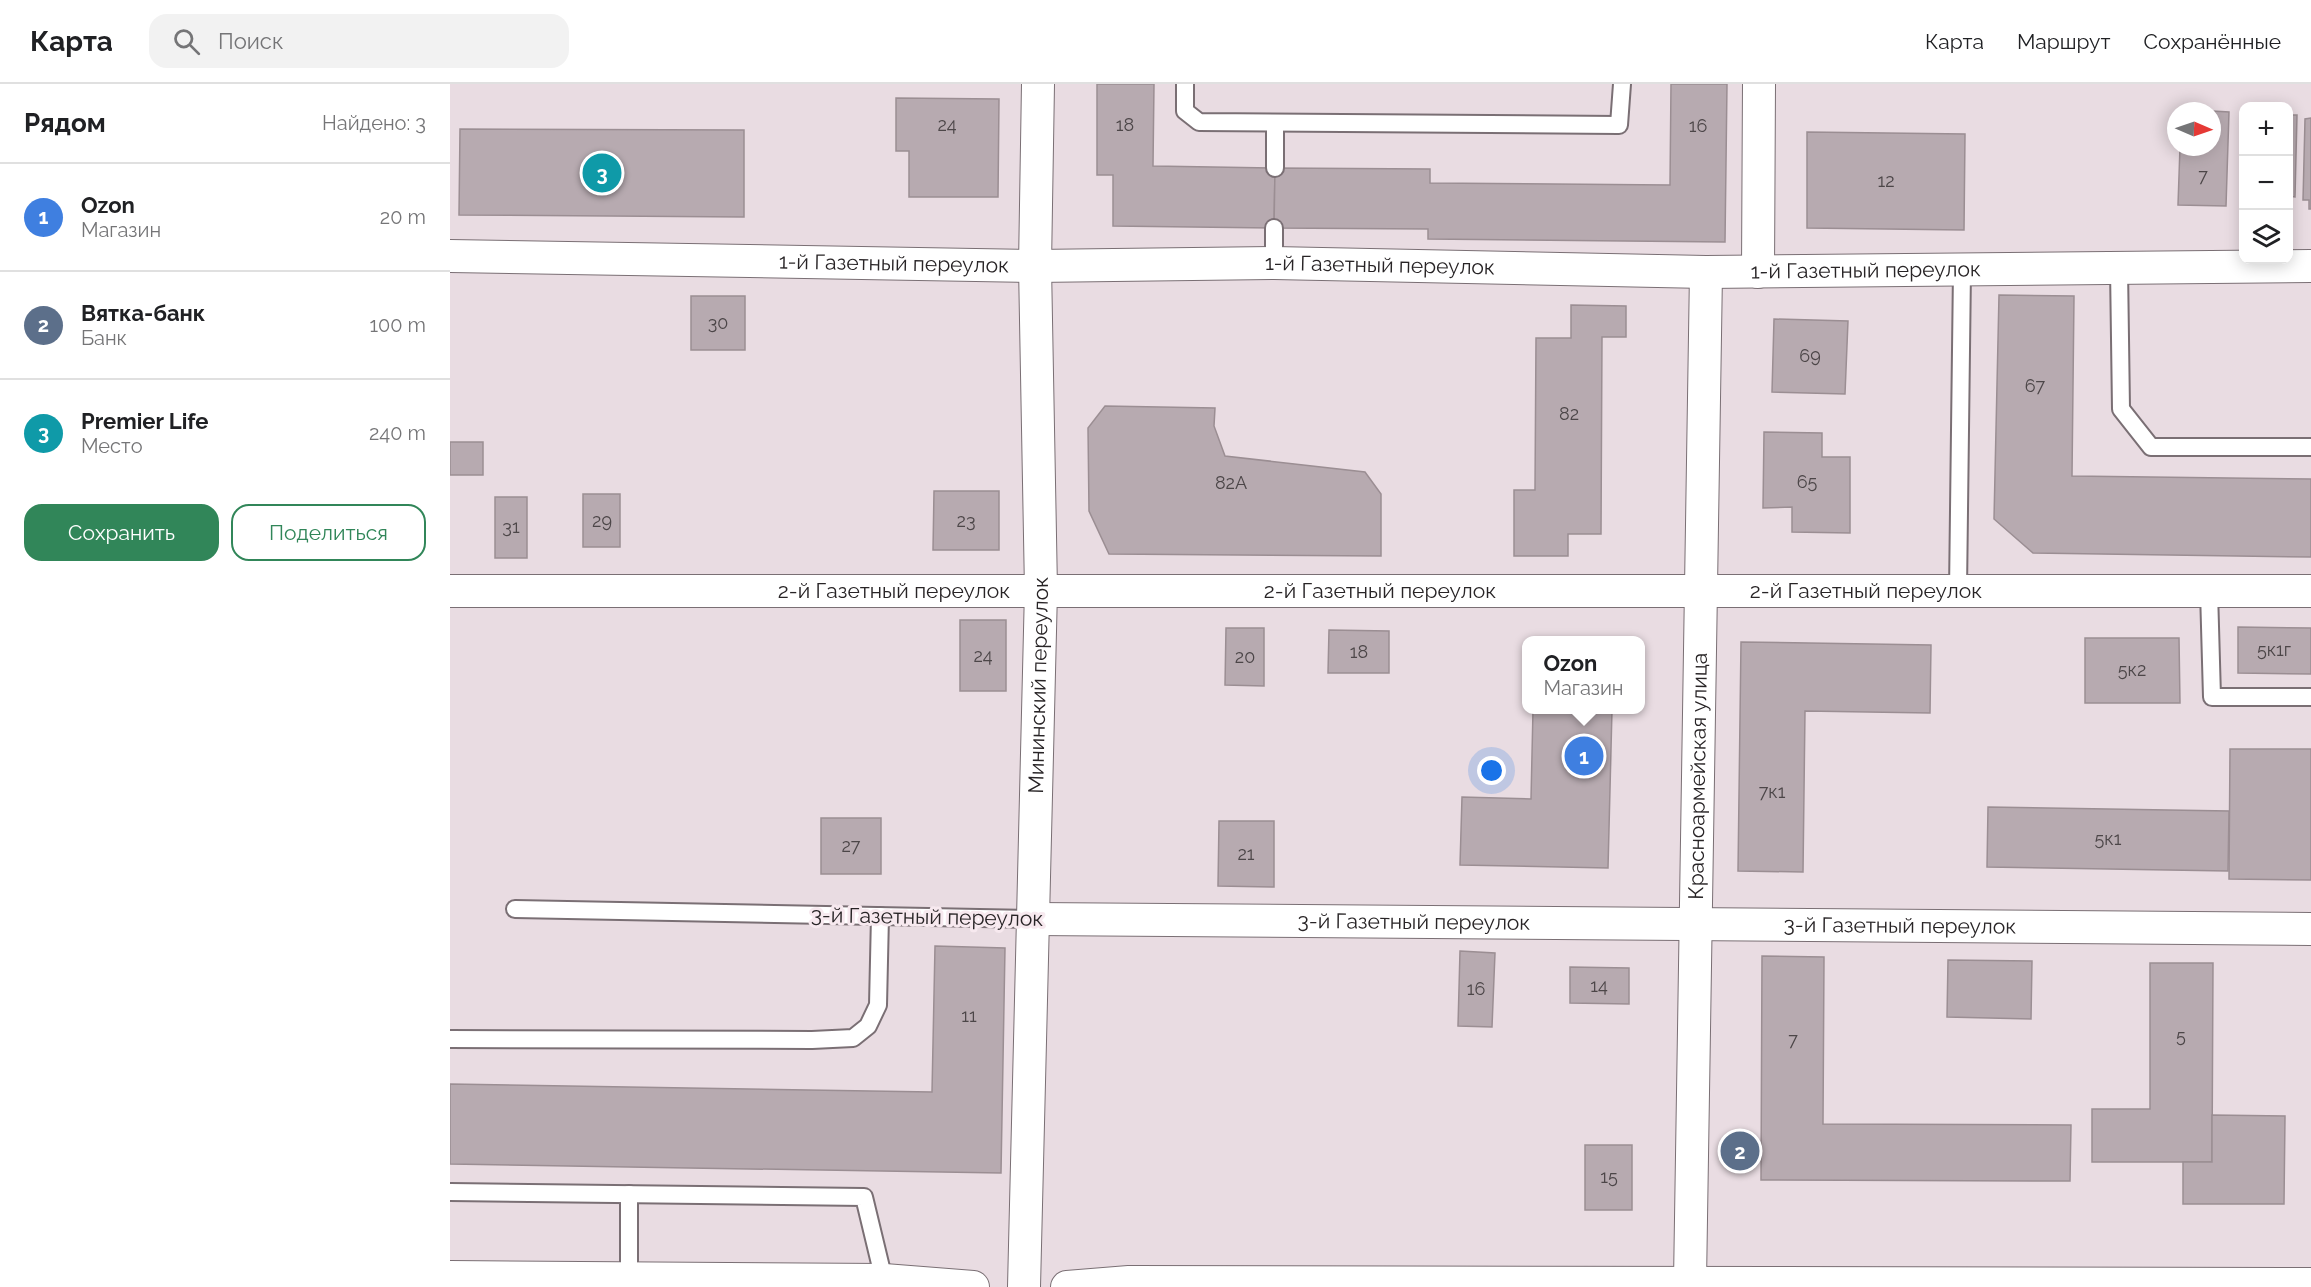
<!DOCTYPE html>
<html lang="ru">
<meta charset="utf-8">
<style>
body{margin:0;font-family:Raleway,sans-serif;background:#f2f2f2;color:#202124}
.controls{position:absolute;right:18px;top:18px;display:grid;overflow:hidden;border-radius:12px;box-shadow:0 3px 15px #0003}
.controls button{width:54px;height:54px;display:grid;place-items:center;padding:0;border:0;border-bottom:2px solid #e0e0e0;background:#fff;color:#202124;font:30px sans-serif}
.compass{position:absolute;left:1717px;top:18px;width:54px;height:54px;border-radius:50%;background:#fff;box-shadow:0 3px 15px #0003;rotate:92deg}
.you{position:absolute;left:1042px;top:687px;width:21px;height:21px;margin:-15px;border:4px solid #fff;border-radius:50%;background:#1a73e8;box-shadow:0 0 0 9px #1a73e833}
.badge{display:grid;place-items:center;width:39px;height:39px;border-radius:50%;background:#318659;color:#fff;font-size:20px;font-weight:700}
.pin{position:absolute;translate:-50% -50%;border:3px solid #fff;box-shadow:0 2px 6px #0006}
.popup{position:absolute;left:1072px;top:552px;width:123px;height:78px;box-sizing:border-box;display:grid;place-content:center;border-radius:12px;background:#fff;filter:drop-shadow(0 2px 4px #0005);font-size:20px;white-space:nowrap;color:#757577}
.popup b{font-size:22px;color:#202124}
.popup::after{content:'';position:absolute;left:50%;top:100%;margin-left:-12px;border:12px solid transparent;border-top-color:#fff}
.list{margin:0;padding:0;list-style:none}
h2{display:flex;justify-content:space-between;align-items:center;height:78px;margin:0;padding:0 24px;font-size:26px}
h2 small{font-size:20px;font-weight:400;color:#757577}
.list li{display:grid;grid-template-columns:39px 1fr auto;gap:18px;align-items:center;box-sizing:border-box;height:108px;padding:0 24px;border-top:2px solid #e0e0e0}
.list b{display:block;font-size:22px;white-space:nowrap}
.list p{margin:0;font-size:20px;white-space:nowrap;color:#757577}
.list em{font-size:20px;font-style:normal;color:#757577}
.actions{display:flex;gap:12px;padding:18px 24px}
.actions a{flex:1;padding:14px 0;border:2px solid #318659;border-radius:18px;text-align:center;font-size:21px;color:#318659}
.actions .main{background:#318659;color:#fff}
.icon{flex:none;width:33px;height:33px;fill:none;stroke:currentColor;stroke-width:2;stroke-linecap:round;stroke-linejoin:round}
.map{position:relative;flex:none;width:1861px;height:1203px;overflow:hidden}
header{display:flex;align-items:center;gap:36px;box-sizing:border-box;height:84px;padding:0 30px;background:#fff;border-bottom:2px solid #e0e0e0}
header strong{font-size:28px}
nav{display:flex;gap:33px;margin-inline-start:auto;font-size:21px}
.search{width:420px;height:54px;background:#f2f2f2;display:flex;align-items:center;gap:15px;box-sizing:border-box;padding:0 21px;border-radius:18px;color:#757577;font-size:22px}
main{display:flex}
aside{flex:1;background:#fff}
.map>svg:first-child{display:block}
.building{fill:#b7aab0;stroke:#9b8e93;stroke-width:1.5}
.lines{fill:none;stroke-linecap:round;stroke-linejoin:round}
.lane-casing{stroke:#7a6f74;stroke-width:20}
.street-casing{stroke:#7a6f74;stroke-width:34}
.lane{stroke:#fff;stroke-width:16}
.street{stroke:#fff;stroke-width:32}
.labels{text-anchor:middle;stroke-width:6;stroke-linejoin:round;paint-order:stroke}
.number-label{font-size:18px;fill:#4c4648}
.street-label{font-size:21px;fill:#282426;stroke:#f7e9ef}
</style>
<header>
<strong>Карта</strong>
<div class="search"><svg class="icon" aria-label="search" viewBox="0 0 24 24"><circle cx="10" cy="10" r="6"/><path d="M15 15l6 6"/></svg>Поиск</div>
<nav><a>Карта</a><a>Маршрут</a><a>Сохранённые</a></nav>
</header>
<main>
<aside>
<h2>Рядом<small>Найдено: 3</small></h2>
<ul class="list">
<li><span class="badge" style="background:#3f7fe0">1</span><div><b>Ozon</b><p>Магазин</p></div><em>20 m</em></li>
<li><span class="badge" style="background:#5c6f8a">2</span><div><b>Вятка-банк</b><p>Банк</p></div><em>100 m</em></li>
<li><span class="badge" style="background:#0f9aa8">3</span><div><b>Premier Life</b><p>Место</p></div><em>240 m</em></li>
</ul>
<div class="actions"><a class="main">Сохранить</a><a>Поделиться</a></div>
</aside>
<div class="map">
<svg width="1861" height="1203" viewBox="0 0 1861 1203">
<rect width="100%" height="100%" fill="#e9dce2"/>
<!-- building -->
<g class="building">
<polygon points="647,0 704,0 703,82 825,84 824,144 663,142 663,91 647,91"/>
<polygon points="1221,0 1277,0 1275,158 978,155 978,145 824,144 825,84 980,85 980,99 1220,101"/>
<polygon points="446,14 549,15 548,113 459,113 459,67 446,67"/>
<polygon points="1762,27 1779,28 1776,122 1728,121 1730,63 1762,63"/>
<polygon points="1838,31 1847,31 1845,113 1838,112"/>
<polygon points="1861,34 1861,125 1859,125 1859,116 1853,116 1855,35"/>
<polygon points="10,45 294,46 294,133 9,131"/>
<polygon points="1357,48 1515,50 1514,146 1357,144"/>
<polygon points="1549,211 1624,212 1622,392 1861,395 1861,473 1583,469 1544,435"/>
<rect x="241" y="212" width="54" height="54"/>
<polygon points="1121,221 1176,222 1176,253 1152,253 1151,450 1118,450 1118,472 1064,472 1064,406 1085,406 1086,254 1121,254"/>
<polygon points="1324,235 1398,237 1395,310 1322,308"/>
<polygon points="655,322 765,324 764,342 775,372 915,388 931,410 931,472 659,470 639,427 638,344"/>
<polygon points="1314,348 1372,349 1372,373 1400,373 1400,449 1342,448 1342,423 1313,424"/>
<rect x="0" y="358" width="33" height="33"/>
<polygon points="484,407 549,407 549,466 483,466"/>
<rect x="133" y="410" width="37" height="53"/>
<rect x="45" y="413" width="32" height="61"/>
<rect x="510" y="536" width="46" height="71"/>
<polygon points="1788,543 1861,544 1861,590 1788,589"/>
<polygon points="776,544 814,544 814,602 775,601"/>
<polygon points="879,546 939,547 939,589 878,589"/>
<polygon points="1635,554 1729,554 1730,619 1635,619"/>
<polygon points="1291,558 1481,561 1480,629 1355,627 1353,788 1288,787"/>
<polygon points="1083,626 1162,626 1158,784 1010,781 1012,713 1081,715"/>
<polygon points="1780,665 1861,665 1861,796 1779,795"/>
<polygon points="1538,723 1779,727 1778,787 1537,783"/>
<rect x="371" y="734" width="60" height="56"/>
<polygon points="769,737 824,737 824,803 768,802"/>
<polygon points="485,862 555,864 551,1089 0,1080 0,1000 482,1008"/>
<polygon points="1010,867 1045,869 1042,943 1008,942"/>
<polygon points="1312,872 1374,873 1373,1040 1621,1041 1620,1097 1311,1096"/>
<polygon points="1498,876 1582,877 1581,935 1497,933"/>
<polygon points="1700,879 1763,879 1762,1078 1642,1078 1642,1025 1700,1025"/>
<polygon points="1120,883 1179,884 1179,920 1120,919"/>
<polygon points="1762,1031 1835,1032 1834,1120 1733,1120 1733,1078 1762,1078"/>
<rect x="1135" y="1061" width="47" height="65"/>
</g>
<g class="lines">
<defs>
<g id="lane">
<polyline points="735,0 735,27 749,38 1169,41 1172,0"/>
<polyline points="825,84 825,39"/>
<polyline points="824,179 824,144"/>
<polyline points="1669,184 1671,325 1701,363 1861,363"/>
<polyline points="1508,507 1512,186"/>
<polyline points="1759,507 1762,613 1861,613"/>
<polyline points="65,825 584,835"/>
<polyline points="0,955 362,956 403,954 418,942 428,921 430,832"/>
<polyline points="0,1108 414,1113 434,1196"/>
<polyline points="179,1194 179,1110"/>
</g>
<g id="street">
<path id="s1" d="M0,172L585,182L824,179L1256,188L1861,182"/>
<polyline points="1308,188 1309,0"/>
<path id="s2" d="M0,507H1861"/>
<path id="s3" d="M584,835L1861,845"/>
<polyline points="0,1193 434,1196 523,1203"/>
<path id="s4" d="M1240,1198L1256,188"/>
<path id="s5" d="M574,1203L591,506L585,182L588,0"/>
<polyline points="617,1203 679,1198 1861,1200"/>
</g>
</defs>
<!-- lane casing -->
<use href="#lane" class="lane-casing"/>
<!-- street casing -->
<use href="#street" class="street-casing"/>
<!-- lane -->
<use href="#lane" class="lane"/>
<!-- street -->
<use href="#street" class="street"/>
</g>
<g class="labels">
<!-- number labels -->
<g class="number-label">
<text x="497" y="47">24</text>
<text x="675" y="47">18</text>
<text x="1248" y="48">16</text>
<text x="1753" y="98">7</text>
<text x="1436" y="103">12</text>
<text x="268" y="245">30</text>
<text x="1360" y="278">69</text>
<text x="1585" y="308">67</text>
<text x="1119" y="336">82</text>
<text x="1357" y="404">65</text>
<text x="781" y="405">82А</text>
<text x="152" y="443">29</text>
<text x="516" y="443">23</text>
<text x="61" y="449">31</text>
<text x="1824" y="572">5к1г</text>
<text x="909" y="574">18</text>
<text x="533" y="578">24</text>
<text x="795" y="579">20</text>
<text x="1682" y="592">5к2</text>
<text x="1322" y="714">7к1</text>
<text x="1658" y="761">5к1</text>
<text x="401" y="768">27</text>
<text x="796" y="776">21</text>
<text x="1149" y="908">14</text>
<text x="1026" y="911">16</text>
<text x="519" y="938">11</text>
<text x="1731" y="958">5</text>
<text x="1343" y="962">7</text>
<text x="1159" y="1099">15</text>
</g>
<!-- street labels -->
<g class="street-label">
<text dy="7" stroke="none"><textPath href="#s1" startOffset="444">1-й Газетный переулок</textPath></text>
<text dy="7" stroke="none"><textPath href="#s1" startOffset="930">1-й Газетный переулок</textPath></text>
<text dy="7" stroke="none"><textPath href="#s1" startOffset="1416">1-й Газетный переулок</textPath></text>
<text dy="7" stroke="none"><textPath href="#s2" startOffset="444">2-й Газетный переулок</textPath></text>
<text dy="7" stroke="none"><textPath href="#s2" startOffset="930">2-й Газетный переулок</textPath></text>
<text dy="7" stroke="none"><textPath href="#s2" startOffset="1416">2-й Газетный переулок</textPath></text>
<text dy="7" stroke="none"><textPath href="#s5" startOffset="602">Мининский переулок</textPath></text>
<text dy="7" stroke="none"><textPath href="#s4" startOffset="506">Красноармейская улица</textPath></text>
<text transform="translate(477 833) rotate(1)" y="7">3-й Газетный переулок</text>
<text dy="7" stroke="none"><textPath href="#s3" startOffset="380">3-й Газетный переулок</textPath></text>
<text dy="7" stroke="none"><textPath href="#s3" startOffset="866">3-й Газетный переулок</textPath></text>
</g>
</g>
</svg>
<div class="controls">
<button>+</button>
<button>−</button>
<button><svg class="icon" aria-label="layers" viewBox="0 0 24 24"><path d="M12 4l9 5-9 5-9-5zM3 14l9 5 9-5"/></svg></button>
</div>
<svg class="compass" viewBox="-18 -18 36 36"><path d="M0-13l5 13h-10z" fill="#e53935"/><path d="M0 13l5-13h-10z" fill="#757577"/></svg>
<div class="you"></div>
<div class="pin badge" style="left:1134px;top:672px;background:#3f7fe0">1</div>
<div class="popup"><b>Ozon</b>Магазин</div>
<div class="pin badge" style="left:1290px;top:1067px;background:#5c6f8a">2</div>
<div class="pin badge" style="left:152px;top:89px;background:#0f9aa8">3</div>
</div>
</main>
